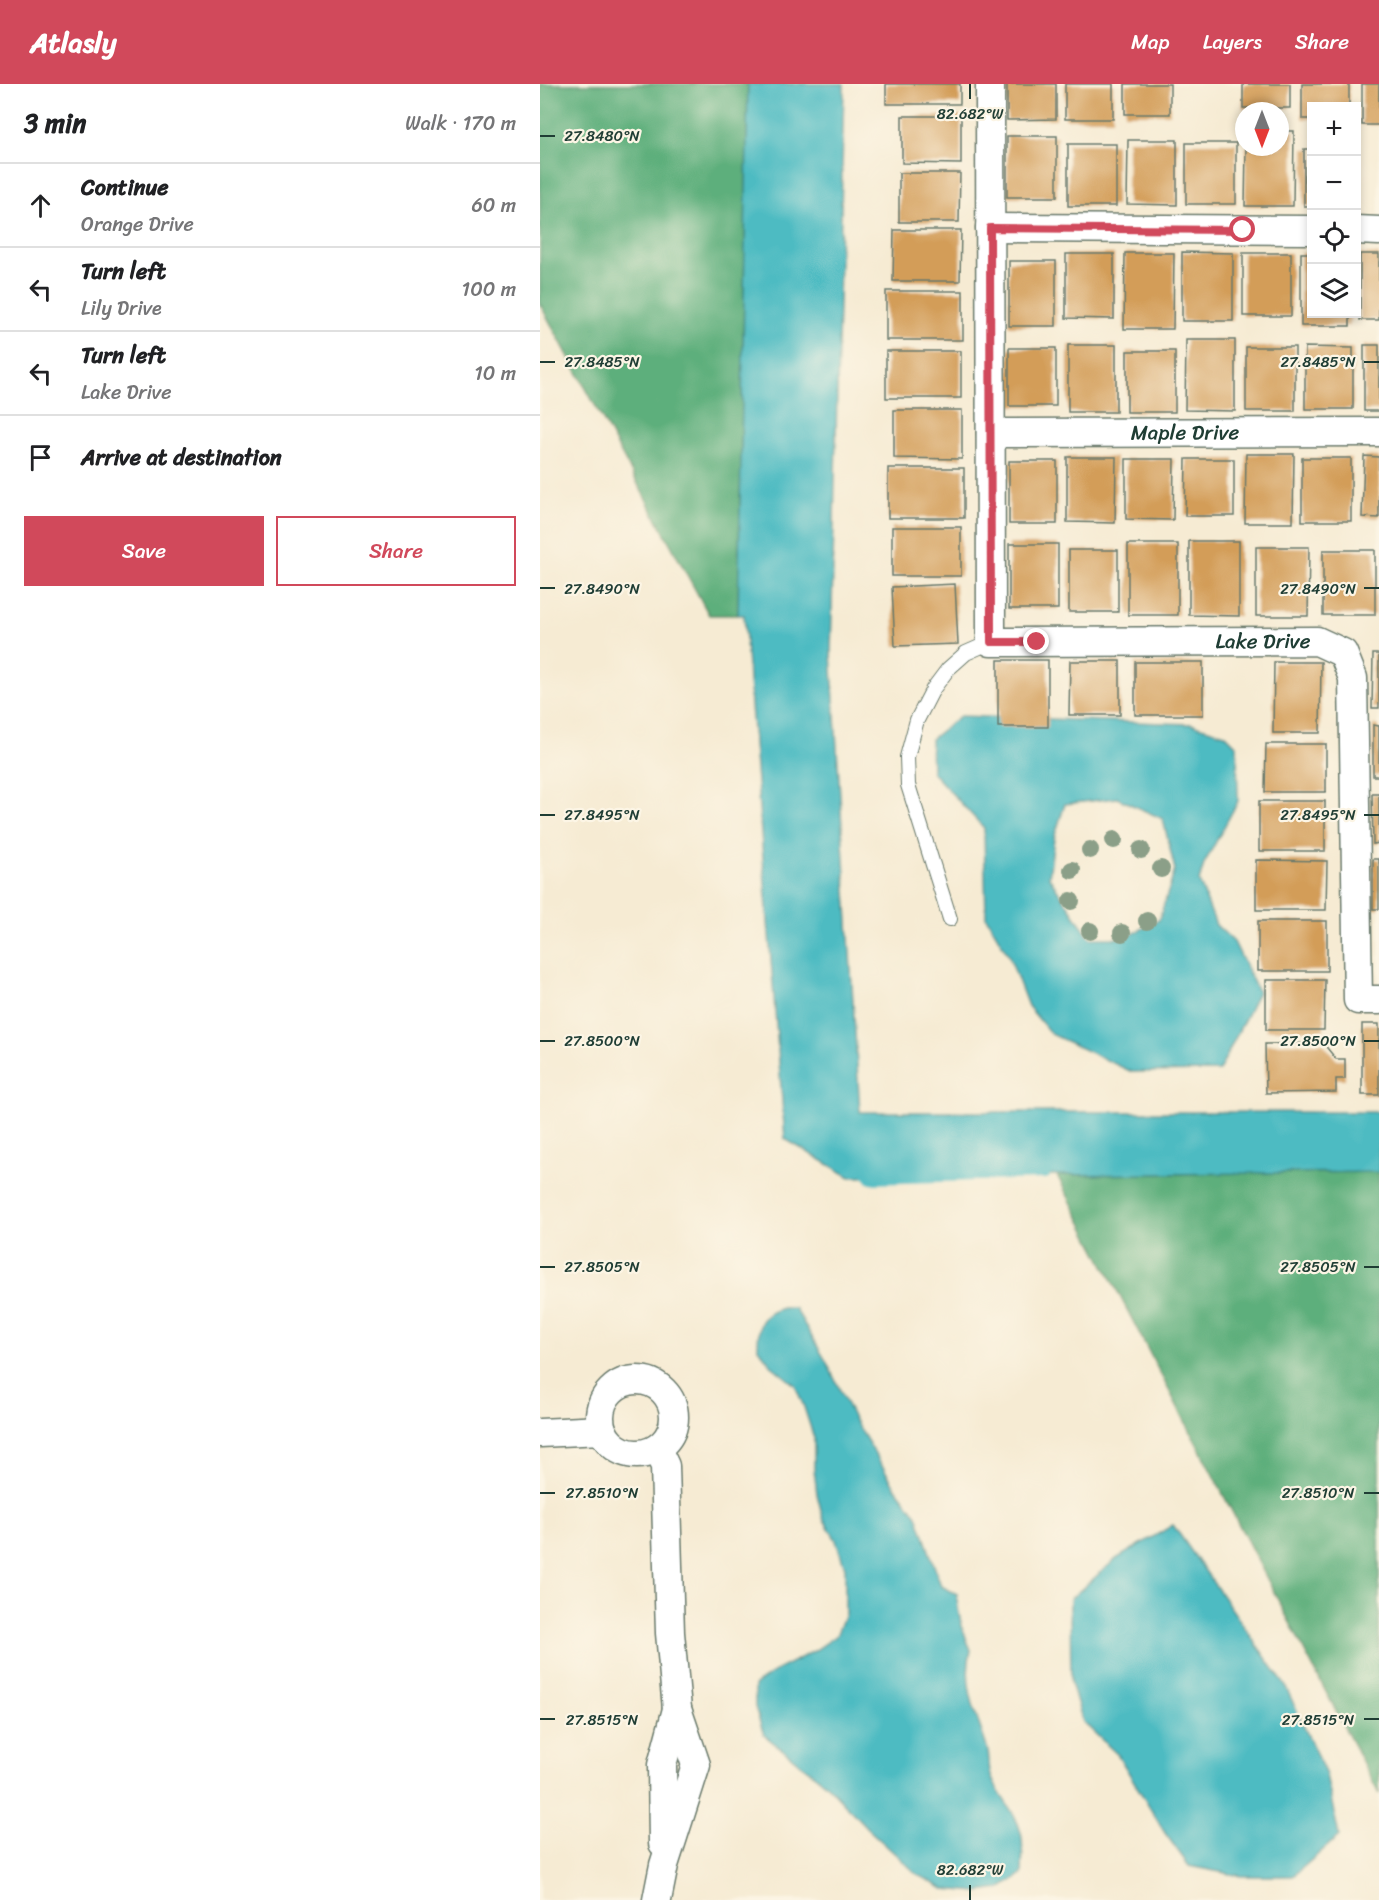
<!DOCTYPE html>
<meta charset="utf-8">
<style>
body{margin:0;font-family:Sriracha,sans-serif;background:#f2f2f2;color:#202124}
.controls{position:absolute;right:18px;top:18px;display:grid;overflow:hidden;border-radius:0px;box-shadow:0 3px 9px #0003}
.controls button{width:54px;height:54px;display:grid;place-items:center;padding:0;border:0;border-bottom:2px solid #e0e0e0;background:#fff;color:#202124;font:30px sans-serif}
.compass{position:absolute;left:695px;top:18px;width:54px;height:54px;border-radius:50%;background:#fff;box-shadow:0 3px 9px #0003;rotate:180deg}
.stop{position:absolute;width:18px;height:18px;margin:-14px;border:4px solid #d1495b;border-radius:50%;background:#fff}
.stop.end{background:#d1495b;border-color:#fff;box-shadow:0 2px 6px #0008}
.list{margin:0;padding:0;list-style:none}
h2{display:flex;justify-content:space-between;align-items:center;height:78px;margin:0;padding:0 24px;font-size:26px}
h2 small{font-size:20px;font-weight:400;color:#757577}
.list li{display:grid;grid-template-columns:39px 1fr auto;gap:18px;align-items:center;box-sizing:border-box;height:84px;padding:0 24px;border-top:2px solid #e0e0e0}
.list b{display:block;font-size:22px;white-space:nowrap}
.list p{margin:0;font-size:20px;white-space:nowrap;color:#757577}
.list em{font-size:20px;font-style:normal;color:#757577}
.actions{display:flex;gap:12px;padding:18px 24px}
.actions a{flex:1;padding:14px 0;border:2px solid #d1495b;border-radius:0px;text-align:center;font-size:21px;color:#d1495b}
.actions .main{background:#d1495b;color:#fff}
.icon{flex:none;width:33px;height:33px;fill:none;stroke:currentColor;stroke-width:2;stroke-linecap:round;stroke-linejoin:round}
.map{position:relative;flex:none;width:839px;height:1816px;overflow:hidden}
header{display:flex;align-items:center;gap:36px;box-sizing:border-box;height:84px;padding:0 30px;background:#d1495b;color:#fff}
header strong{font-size:28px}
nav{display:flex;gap:33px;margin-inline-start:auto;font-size:21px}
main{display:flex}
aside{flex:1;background:#fff}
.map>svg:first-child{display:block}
.forest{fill:#5daf7b;stroke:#3e7658;stroke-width:1.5}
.water{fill:#4dbbc2;stroke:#367c7b;stroke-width:1.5;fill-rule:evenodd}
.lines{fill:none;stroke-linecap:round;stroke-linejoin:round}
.stream{stroke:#4dbbc2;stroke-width:8}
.building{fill:#d39d58}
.lane-casing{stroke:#6a7a6c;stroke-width:16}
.street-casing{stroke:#6a7a6c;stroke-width:31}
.lane{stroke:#fff;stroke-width:14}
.street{stroke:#fff;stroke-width:28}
.tree{fill:#8b9f88}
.route{stroke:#d1495b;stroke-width:8}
.ticks{fill:none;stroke:#1f3d34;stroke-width:2}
.labels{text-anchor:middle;stroke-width:4.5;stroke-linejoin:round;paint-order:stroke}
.street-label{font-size:21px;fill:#1f3d34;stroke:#fcf5e5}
.ticks-label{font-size:15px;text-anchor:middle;fill:#1f3d34;stroke:#fcf5e5;stroke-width:4.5;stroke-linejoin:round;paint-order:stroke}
</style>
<header>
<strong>Atlasly</strong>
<nav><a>Map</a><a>Layers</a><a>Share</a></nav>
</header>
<main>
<aside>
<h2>3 min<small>Walk · 170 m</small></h2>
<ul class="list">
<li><svg class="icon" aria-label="ahead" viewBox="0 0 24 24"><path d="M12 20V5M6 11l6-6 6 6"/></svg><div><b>Continue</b><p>Orange Drive</p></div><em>60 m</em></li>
<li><svg class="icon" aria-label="left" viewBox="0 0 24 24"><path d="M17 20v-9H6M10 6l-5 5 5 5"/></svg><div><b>Turn left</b><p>Lily Drive</p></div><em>100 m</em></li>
<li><svg class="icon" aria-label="left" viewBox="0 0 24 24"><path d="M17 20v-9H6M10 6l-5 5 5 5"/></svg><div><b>Turn left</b><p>Lake Drive</p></div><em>10 m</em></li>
<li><svg class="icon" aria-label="arrive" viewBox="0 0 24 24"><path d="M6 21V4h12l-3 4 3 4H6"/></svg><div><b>Arrive at destination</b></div></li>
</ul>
<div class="actions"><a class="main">Save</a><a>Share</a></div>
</aside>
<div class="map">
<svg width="839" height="1816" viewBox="0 0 839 1816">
<rect width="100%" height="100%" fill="#fcf5e5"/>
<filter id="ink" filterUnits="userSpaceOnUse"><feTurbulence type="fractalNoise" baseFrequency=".0167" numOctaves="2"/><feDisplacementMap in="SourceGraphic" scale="12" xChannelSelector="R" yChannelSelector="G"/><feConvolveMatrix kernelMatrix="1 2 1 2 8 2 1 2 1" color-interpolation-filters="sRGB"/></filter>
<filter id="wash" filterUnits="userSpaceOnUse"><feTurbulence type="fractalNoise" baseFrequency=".008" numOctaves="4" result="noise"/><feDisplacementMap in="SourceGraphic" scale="24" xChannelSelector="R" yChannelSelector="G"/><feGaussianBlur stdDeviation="1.35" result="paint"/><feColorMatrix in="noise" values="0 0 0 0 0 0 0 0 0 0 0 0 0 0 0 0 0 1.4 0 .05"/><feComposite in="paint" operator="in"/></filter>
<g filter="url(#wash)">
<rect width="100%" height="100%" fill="#f6ebd3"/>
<!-- forest -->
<g class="forest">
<polygon points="0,0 208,0 198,531 169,531 0,220"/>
<polygon points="839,1088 839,1710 517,1091"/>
</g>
<!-- water -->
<g class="water">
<polygon points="208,0 304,0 291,569 320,1028 839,1028 839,1088 310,1093 245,1055 204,531 198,531"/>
<path d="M420,632L651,640L685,650L697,662L698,717L664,780L659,797L676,841L694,858L718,908L679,987L592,988L511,950L488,922L469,872L446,833L444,744L392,688L391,655ZM577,714L623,735L635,786L619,836L584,854H550L509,793L514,754L525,720Z"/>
<path d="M243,1224H255L286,1277L314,1335L355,1403L377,1431L401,1502L417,1510C417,1529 423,1548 431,1566C422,1601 437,1632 447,1664C450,1673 448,1683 451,1692C458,1712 476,1727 481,1749C484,1761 482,1777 482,1790L460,1805L438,1808L404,1805L377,1790L327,1744L286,1700L224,1651L215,1623V1601L237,1586L274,1567L296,1552L305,1530V1484L296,1456L283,1434L277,1410L274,1385V1354L264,1323L255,1301L233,1283L218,1264C218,1242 219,1230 243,1224Z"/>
<polygon points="633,1441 745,1601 786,1691 799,1752 753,1792 701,1792 649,1782 625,1749 578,1671 543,1638 531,1599 530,1515 576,1475"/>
</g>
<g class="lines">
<!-- stream -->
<polyline class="stream" points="323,1086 331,1096 506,1091"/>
</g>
<g id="blocks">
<!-- building -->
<g class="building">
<rect x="346" y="0" width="74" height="20"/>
<polygon points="467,0 516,0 516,35 467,36"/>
<rect x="525" y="0" width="48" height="35"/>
<rect x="585" y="0" width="45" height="30"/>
<rect x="703" y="0" width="47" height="24"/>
<polygon points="762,0 809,0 809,22 772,22 772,35 762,35"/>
<rect x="822" y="0" width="17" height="41"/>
<polygon points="362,32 421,32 421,80 362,79"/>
<polygon points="740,47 754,47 753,122 705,122 706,63 740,63"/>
<rect x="467" y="52" width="50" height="61"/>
<polygon points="588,56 637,56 637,121 587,120"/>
<rect x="646" y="59" width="50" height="61"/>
<rect x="528" y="60" width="48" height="62"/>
<rect x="764" y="65" width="8" height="57"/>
<polygon points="359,89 420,89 419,138 359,138"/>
<polygon points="354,146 421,146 420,197 353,197"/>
<polygon points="642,168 693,169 693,237 642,237"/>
<polygon points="585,169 634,169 633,245 584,245"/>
<rect x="703" y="169" width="48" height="63"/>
<polygon points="761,169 772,169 772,230 810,230 810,242 761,242"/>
<polygon points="526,170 574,170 574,235 526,234"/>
<rect x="820" y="170" width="19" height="66"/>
<rect x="469" y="177" width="47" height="65"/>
<rect x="346" y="207" width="77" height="49"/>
<polygon points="646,256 695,256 695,327 645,326"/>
<rect x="528" y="261" width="48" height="67"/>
<rect x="824" y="261" width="15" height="66"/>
<rect x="706" y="263" width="49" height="64"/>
<polygon points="765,263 813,264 813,325 765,325"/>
<rect x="469" y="264" width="47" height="58"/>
<rect x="346" y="267" width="75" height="47"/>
<rect x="587" y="267" width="48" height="61"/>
<polygon points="354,326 422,326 422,375 354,374"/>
<polygon points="706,370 754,370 753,439 705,439"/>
<polygon points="824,372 839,373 839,434 822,433"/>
<polygon points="527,373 576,373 575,439 527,438"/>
<rect x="762" y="374" width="49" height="63"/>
<polygon points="586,375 634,375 633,436 586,435"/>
<polygon points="646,375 694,375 694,432 645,432"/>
<rect x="469" y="377" width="48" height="63"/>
<rect x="348" y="384" width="76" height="50"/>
<rect x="352" y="443" width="69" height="49"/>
<polygon points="649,457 699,457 699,532 649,531"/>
<rect x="469" y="460" width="49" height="65"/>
<rect x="588" y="460" width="50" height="71"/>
<polygon points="716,463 769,463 768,532 716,532"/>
<rect x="529" y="466" width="49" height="62"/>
<rect x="783" y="466" width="52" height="65"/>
<polygon points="415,500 418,560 355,562 352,503"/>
<polygon points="833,570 839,570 839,624 832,624"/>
<rect x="458" y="576" width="50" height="67"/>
<polygon points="530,577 580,577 580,631 529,631"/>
<rect x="595" y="578" width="68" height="53"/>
<polygon points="734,578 781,578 780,649 733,649"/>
<polygon points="833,641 839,642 839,692 833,692"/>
<polygon points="726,660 786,660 786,708 725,708"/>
<polygon points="832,710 839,710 839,759 833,760"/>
<rect x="719" y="717" width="66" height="50"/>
<rect x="833" y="775" width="6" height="50"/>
<polygon points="716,776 787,777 786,826 716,826"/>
<rect x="718" y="837" width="69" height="50"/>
<polygon points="726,896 785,896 784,946 726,946"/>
<rect x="822" y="940" width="17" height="71"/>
<polygon points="783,959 796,975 805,975 805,995 796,995 796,1008 726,1009 725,960"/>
</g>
</g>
</g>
<g filter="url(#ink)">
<use href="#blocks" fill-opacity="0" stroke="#6a7a6c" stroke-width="1.5"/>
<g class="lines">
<defs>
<polyline id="lane" points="410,835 368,701 367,673 377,636 393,605 408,585 426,569 451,558"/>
<g id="street">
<path id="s1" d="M450,0L451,558L777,557L803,569L813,594L818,916H839"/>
<polyline points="450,144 772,146"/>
<polyline points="816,146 839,147"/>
<path id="s2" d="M451,349L839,348"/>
<circle cx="97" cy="1333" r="37"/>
<polyline points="0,1349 62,1346"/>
<polyline points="123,1759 122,1681 137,1625"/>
<polyline points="117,1816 124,1781 156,1681 137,1625 130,1549 125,1382 117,1365"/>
</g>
</defs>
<!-- lane casing -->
<use href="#lane" class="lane-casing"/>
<!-- street casing -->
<use href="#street" class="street-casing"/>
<!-- lane -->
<use href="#lane" class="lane"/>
<!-- street -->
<use href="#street" class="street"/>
</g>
<!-- trees -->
<g class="tree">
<circle cx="574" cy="756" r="9"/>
<circle cx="550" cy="766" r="9"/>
<circle cx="601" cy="766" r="9"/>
<circle cx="621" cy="785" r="9"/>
<circle cx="532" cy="786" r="9"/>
<circle cx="531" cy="817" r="9"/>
<circle cx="607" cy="837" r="9"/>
<circle cx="550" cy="847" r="9"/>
<circle cx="582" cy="849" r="9"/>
</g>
</g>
<g class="lines" filter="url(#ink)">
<!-- route -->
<polyline class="route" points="497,558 451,558 450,144 703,146"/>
</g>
<!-- ticks -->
<path class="ticks" d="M430,0V15M0,52H15M0,278H15M824,278H839M0,504H15M824,504H839M0,731H15M824,731H839M0,957H15M824,957H839M0,1183H15M824,1183H839M0,1409H15M824,1409H839M0,1635H15M824,1635H839M430,1801V1816"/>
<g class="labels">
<!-- street labels -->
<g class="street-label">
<text dy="7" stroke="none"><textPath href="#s2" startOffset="194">Maple Drive</textPath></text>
<text dy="7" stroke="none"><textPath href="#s1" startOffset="830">Lake Drive</textPath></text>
</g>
</g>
<g class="ticks-label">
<text x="430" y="35">82.682°W</text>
<text x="62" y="57">27.8480°N</text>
<text x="778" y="283">27.8485°N</text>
<text x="62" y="283">27.8485°N</text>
<text x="62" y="510">27.8490°N</text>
<text x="778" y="510">27.8490°N</text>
<text x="778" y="736">27.8495°N</text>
<text x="62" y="736">27.8495°N</text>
<text x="778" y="962">27.8500°N</text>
<text x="62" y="962">27.8500°N</text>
<text x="778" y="1188">27.8505°N</text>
<text x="62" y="1188">27.8505°N</text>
<text x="62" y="1414">27.8510°N</text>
<text x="778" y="1414">27.8510°N</text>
<text x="778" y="1641">27.8515°N</text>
<text x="62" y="1641">27.8515°N</text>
<text x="430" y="1791">82.682°W</text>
</g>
</svg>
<div class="controls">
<button>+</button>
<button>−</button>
<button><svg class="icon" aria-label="locate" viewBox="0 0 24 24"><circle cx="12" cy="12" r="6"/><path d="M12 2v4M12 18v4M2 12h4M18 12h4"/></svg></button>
<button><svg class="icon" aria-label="layers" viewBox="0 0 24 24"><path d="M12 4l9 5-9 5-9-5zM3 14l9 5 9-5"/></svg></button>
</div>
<svg class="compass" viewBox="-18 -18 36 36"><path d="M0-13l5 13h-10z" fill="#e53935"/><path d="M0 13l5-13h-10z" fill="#757577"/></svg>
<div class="stop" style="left:703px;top:146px"></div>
<div class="stop end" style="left:497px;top:558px"></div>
</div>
</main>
